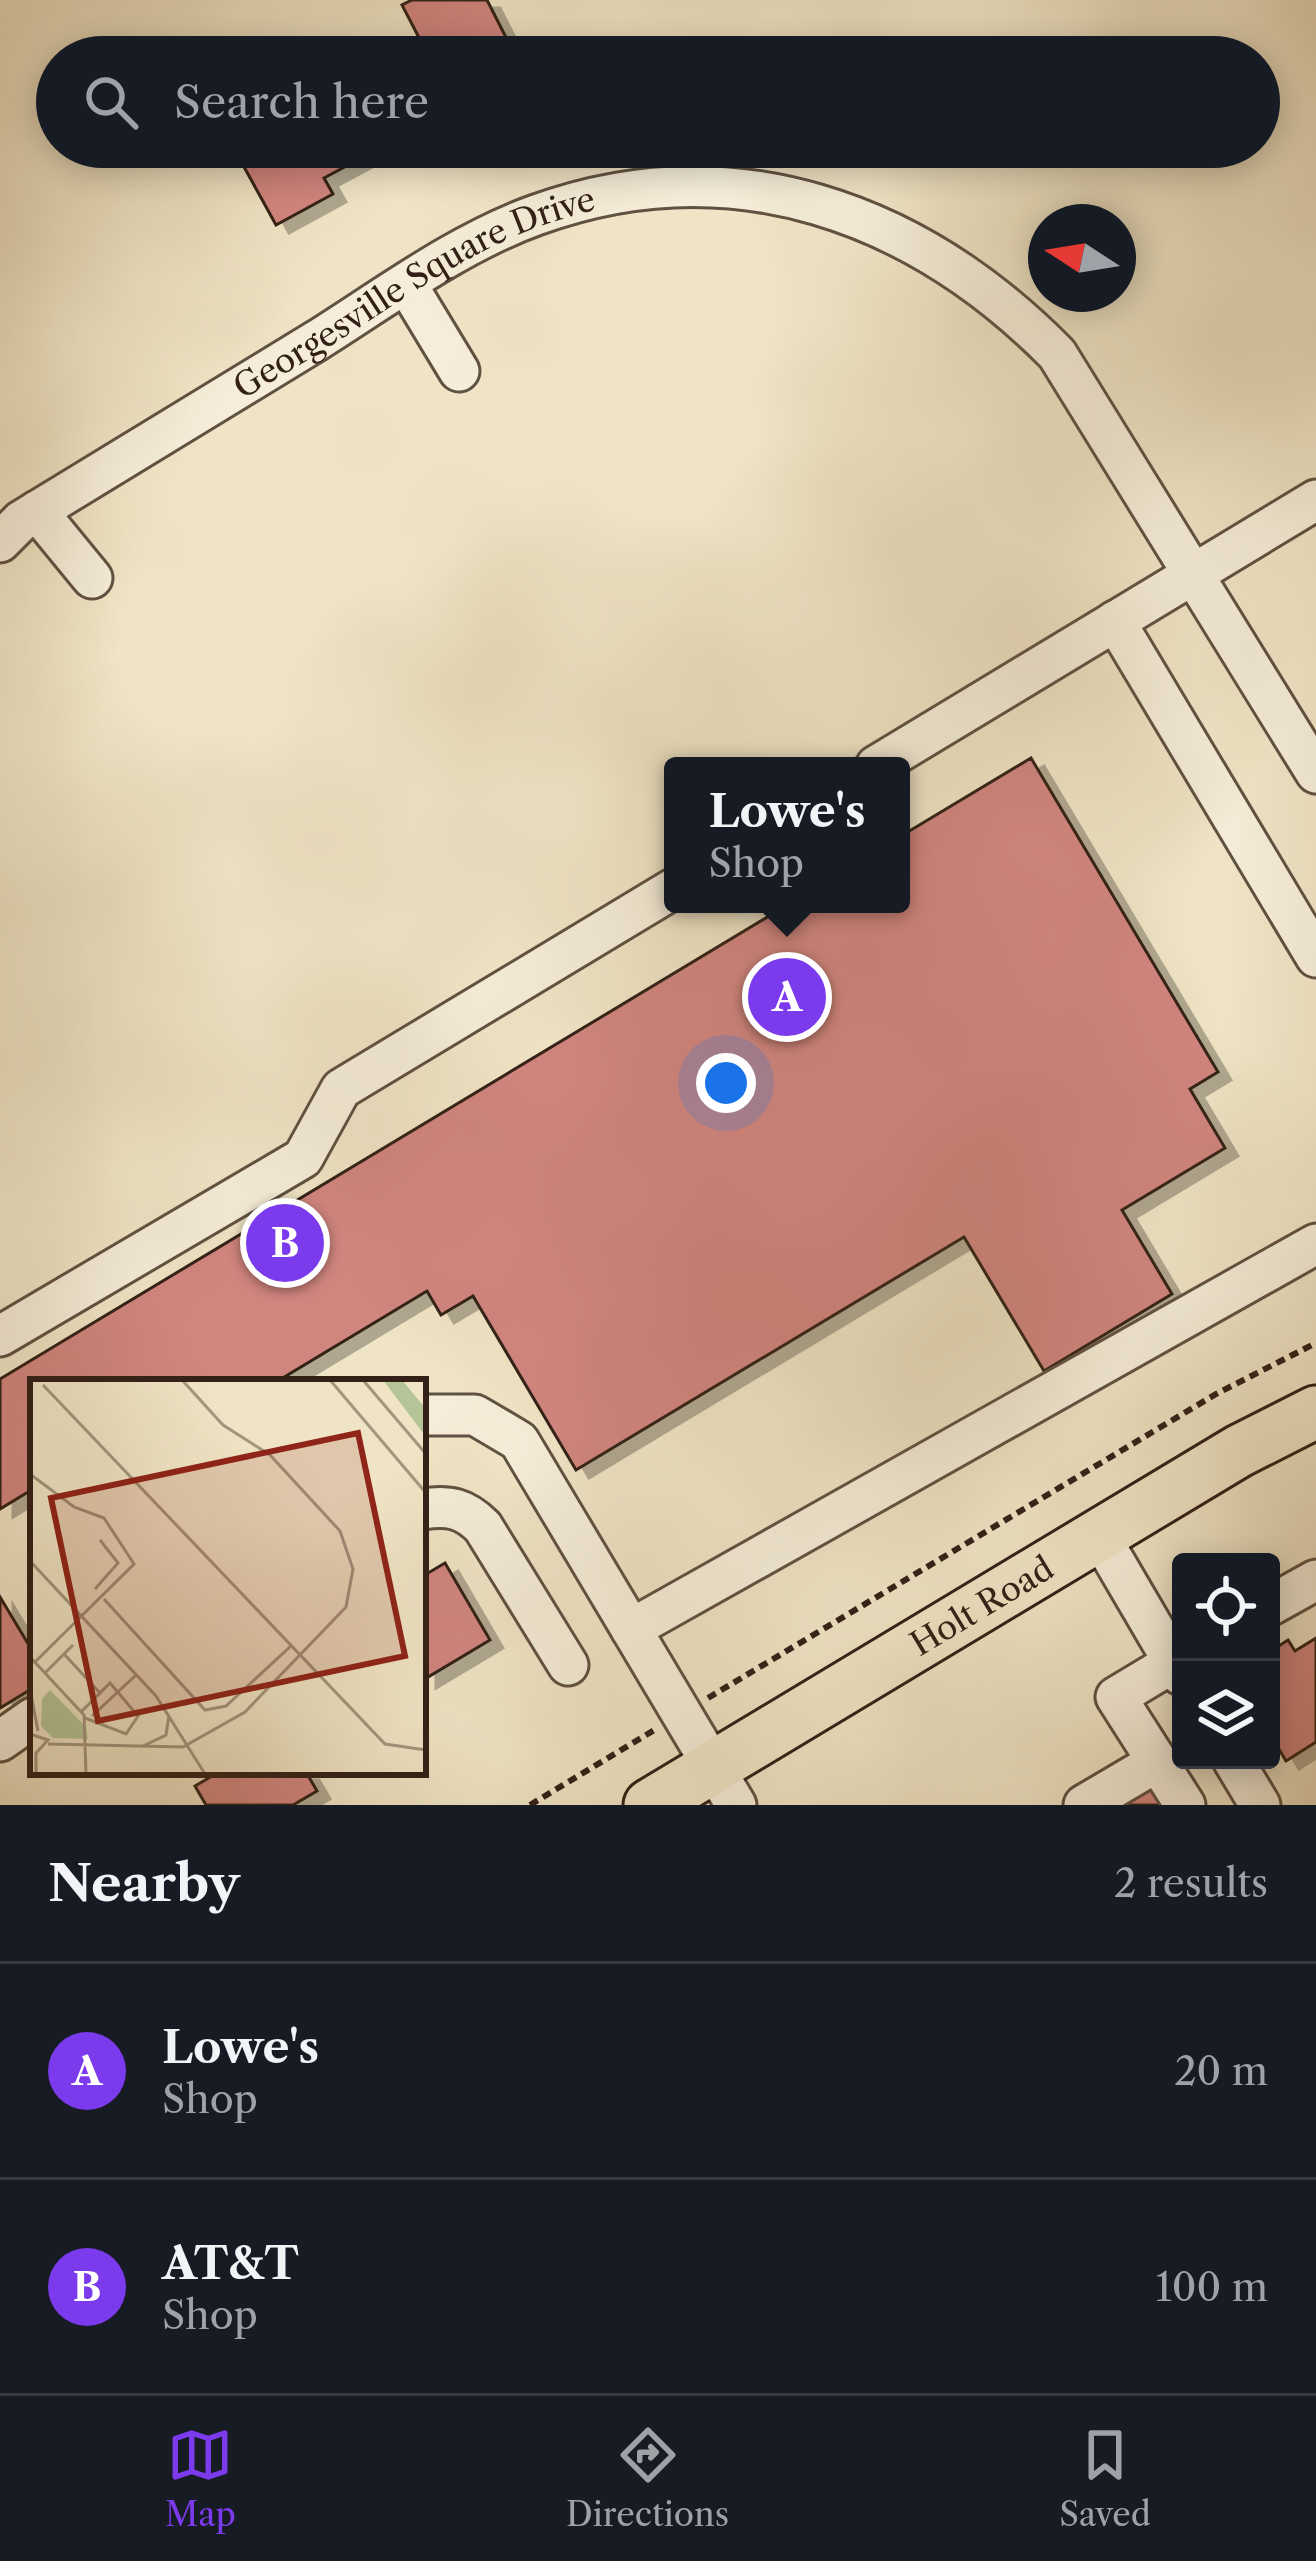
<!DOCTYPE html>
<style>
body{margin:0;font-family:"Libre Caslon Text",serif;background:#20242c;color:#f1f3f6}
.controls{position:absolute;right:36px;bottom:36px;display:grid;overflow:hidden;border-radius:12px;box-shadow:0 6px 30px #0003}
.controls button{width:108px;height:108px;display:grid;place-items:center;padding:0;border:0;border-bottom:3px solid #363941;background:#171b24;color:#f1f3f6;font:60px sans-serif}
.compass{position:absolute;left:1028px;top:204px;width:108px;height:108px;border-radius:50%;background:#171b24;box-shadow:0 6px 30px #0003;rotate:282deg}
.you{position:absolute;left:726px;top:1083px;width:42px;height:42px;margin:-30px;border:9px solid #fff;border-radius:50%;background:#1a73e8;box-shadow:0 0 0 18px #1a73e833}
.badge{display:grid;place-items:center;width:78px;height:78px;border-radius:50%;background:#7c3aed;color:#fff;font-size:39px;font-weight:700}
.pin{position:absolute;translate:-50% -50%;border:6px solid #fff;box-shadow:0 3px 12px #0006}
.popup{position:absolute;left:664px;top:757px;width:246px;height:156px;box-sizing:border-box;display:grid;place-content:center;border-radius:12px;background:#171b24;filter:drop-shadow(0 3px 9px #0005);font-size:39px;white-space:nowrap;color:#9ea1a6}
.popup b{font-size:45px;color:#f1f3f6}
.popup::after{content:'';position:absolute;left:50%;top:100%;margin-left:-24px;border:24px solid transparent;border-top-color:#171b24}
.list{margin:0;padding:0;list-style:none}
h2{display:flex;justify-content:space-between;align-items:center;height:156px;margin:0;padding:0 48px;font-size:51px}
h2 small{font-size:39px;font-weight:400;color:#9ea1a6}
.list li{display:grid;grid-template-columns:78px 1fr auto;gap:36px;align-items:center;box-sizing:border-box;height:216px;padding:0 48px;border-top:3px solid #363941}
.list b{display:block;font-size:45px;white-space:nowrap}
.list p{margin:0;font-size:39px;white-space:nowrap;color:#9ea1a6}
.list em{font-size:39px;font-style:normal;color:#9ea1a6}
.icon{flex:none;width:66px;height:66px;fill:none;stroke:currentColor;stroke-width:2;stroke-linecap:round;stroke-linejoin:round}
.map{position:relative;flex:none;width:1316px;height:1805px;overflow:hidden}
.search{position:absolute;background:#171b24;box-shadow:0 6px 30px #0003;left:36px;right:36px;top:36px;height:132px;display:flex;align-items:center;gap:30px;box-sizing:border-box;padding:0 42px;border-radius:66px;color:#9ea1a6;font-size:45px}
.sheet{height:588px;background:#171b24}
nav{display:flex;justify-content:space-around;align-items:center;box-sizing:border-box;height:168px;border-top:3px solid #363941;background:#171b24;font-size:33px;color:#9ea1a6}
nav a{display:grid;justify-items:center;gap:6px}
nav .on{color:#7c3aed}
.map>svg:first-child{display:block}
.building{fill:#d1857f;stroke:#322017;stroke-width:3;filter:url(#shadow)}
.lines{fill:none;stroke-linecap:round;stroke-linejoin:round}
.minor-casing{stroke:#615142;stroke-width:45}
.major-casing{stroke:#322017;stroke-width:57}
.path{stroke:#322017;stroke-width:6;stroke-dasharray:9 6;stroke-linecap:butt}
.minor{stroke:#f5edd9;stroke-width:39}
.major{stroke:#efe4c5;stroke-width:51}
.labels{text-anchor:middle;stroke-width:12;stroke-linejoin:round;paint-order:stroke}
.street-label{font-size:33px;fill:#322017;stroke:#f5edd9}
.inset-road{fill:none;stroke:#a3967f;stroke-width:3}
.view{fill:#8f2418;fill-opacity:0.15;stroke:#8f2418;stroke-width:6}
.inset-edge{fill:none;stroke:#322017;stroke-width:6}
</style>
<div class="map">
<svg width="1316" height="1805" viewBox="0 0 1316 1805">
<defs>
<filter id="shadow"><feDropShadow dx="13" dy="8" stdDeviation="0" flood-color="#0004"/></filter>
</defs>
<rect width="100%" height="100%" fill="#efe4c5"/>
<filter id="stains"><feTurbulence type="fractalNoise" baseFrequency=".00167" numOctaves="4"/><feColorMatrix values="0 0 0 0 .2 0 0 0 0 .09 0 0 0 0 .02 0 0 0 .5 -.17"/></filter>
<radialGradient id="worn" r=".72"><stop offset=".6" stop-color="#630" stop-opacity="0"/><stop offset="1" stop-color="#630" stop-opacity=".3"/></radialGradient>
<!-- building -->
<g class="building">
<polygon points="412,0 487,0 516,57 429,57 402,5"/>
<polygon points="307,46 313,57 287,57"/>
<polygon points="233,147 362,147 367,155 324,178 333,194 276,225"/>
<polygon points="1031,758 1218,1072 1190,1089 1225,1148 1122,1210 1172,1294 1044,1371 964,1237 576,1470 473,1296 441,1315 427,1291 276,1382 33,1382 33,1489 0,1509 0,1379 789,904 901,904 901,836"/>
<polygon points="445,1563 490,1640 423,1680 423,1576"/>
<polygon points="0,1597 33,1652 33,1688 0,1708"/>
<polygon points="1316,1638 1316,1742 1286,1761 1271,1736 1271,1651 1288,1640 1295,1651"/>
<polygon points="219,1772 306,1772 317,1791 293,1805 206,1805 195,1786"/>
<polygon points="1153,1782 1167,1805 1114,1805"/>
</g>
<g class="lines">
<defs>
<g id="minor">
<polyline points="407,285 459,371"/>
<polyline points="37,511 92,578"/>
<path id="s1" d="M0,542L21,521C119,461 217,401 316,341C386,297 458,243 536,215C732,144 917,212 1057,354L1316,773"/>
<polyline points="1115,621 1316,957"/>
<polyline points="876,766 1316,500"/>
<polyline points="0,1336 303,1158 341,1089 673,889"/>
<polyline points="423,1415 475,1415 519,1441 736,1805"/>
<path d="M423,1509C449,1505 464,1508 483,1527L568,1665"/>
<polyline points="1099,1535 1181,1675"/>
<polyline points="1271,1605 1316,1580"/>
<polyline points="631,1629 1316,1244"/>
<polyline points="1181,1658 1116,1697 1185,1805"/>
<polyline points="0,1741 33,1718"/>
<polyline points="1233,1760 1260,1805"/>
<polyline points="1084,1805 1157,1762"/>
</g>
<g id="major">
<path id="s2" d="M650,1805L1239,1451L1316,1412"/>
</g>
</defs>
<!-- minor casing -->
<use href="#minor" class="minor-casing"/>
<!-- major casing -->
<use href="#major" class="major-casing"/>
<!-- path -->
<g class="path">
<polyline points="708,1698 1216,1394 1316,1343"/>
<polyline points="530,1805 656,1729"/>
</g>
<!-- minor -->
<use href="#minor" class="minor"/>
<!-- major -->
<use href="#major" class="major"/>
</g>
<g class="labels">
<!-- street labels -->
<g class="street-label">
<text dy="12" stroke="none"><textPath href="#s1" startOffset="486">Georgesville Square Drive</textPath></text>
<text dy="12" stroke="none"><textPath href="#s2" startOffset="387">Holt Road</textPath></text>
</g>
</g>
<!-- overview -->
<g transform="translate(30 1379)">
<rect width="396" height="396" fill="#efe4c5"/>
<path d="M353,1H372L396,30V58ZM20,311L56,348L58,360L23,359L11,347L12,320Z" fill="#b5c597"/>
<path class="inset-road" d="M300,1L396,114M333,1L396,75M13,6L355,365L396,371M0,95L44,128L74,139L104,185L5,283M0,182L126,317L175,395M65,210L88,184L70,161M74,220L175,331L196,327L262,266M34,275L70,314M0,278L54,336L56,395M15,294L43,266M0,310L8,352M51,333L80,304L108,337L96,355L55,339M62,337L106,296M0,355L18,361L6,374V395M18,365L153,368L215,333L316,228L323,190L310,152L240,76L193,46L152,1M111,368L136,356L139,336"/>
<path class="view" d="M328,54L375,277L68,342L21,119Z"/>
<rect width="396" height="396" class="inset-edge"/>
</g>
<rect width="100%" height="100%" filter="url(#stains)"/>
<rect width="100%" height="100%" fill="url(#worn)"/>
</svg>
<div class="controls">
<button><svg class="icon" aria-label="locate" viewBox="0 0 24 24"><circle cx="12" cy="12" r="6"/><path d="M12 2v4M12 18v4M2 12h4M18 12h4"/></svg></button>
<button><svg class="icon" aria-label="layers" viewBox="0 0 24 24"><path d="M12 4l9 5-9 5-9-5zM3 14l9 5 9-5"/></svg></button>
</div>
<svg class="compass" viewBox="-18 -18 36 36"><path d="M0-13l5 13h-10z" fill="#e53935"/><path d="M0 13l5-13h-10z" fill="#9ea1a6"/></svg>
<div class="you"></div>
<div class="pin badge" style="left:787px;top:997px">A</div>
<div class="popup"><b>Lowe's</b>Shop</div>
<div class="pin badge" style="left:285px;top:1243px">B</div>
<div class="search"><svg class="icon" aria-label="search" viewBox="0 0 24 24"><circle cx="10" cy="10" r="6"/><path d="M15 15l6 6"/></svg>Search here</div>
</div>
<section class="sheet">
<h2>Nearby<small>2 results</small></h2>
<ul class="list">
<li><span class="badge">A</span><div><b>Lowe's</b><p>Shop</p></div><em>20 m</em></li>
<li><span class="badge">B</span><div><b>AT&amp;T</b><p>Shop</p></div><em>100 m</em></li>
</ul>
</section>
<nav>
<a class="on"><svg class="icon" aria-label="map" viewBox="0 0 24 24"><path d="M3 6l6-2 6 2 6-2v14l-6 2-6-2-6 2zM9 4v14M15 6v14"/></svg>Map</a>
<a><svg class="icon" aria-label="directions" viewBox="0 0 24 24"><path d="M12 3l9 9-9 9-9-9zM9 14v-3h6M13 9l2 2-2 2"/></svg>Directions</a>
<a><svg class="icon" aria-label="saved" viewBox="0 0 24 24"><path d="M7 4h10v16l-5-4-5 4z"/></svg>Saved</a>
</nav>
